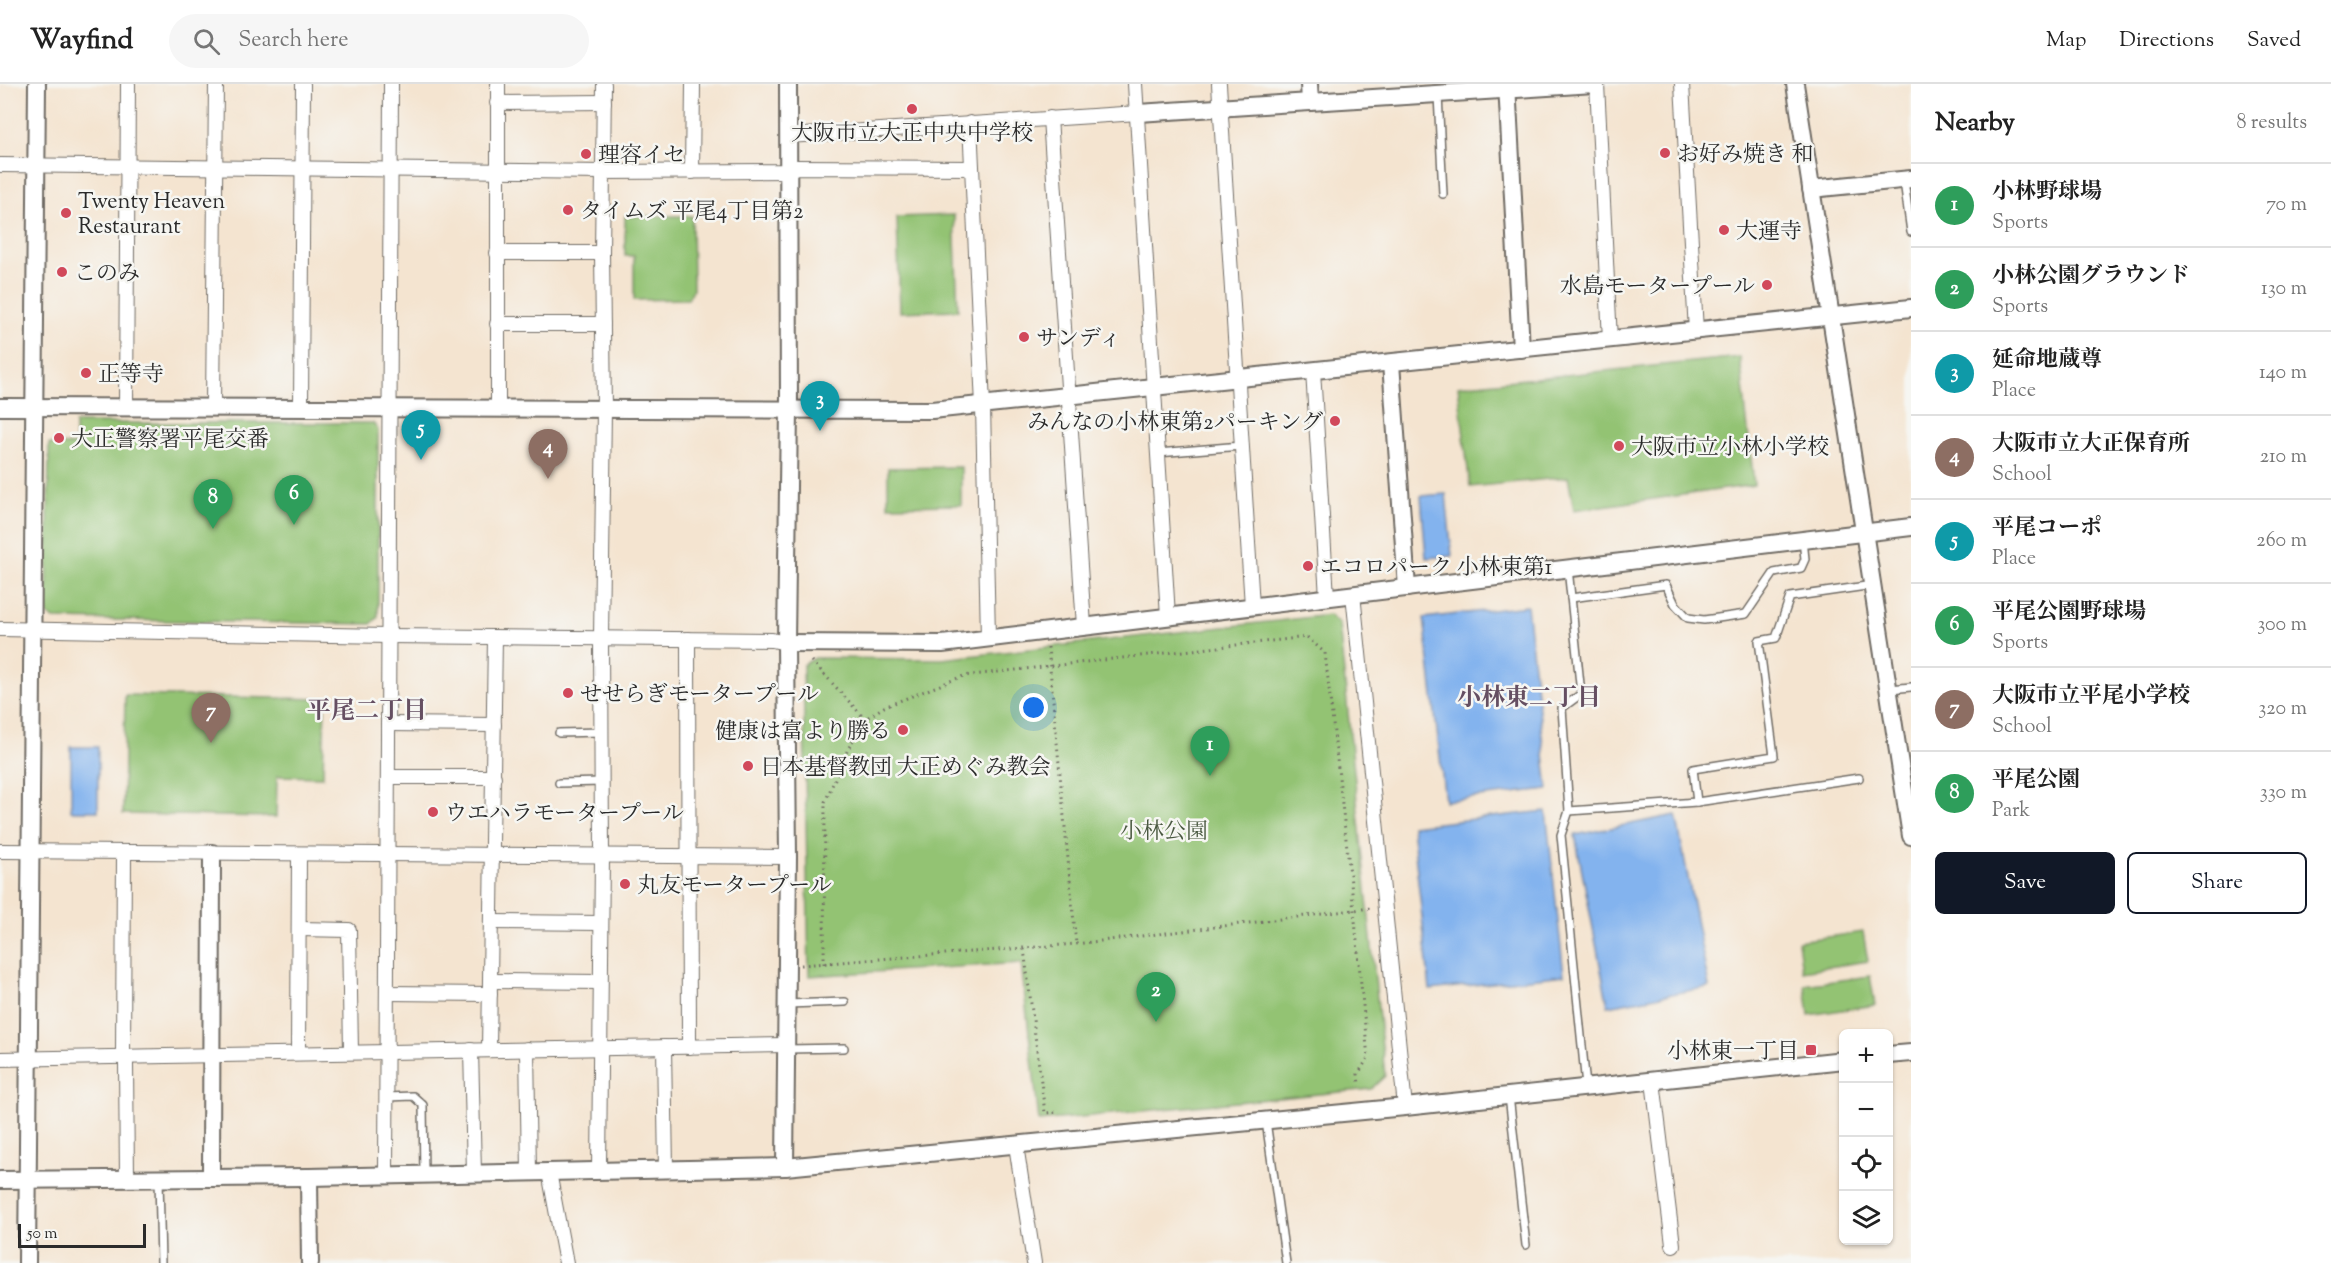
<!DOCTYPE html>
<meta charset="utf-8">
<style>
body{margin:0;font-family:"Sorts Mill Goudy","Noto Serif JP",serif;background:#f6f6f6;color:#222}
.controls{position:absolute;right:18px;bottom:18px;display:grid;overflow:hidden;border-radius:9px;box-shadow:0 2px 4px #0004}
.controls button{width:54px;height:54px;display:grid;place-items:center;padding:0;border:0;border-bottom:2px solid #e0e0e0;background:#fff;color:#222;font:30px sans-serif}
.scale{position:absolute;left:18px;bottom:15px;width:128px;box-sizing:border-box;padding-left:6px;border:3px solid #2b2b2b;border-top:0;font-size:16px;line-height:21px;white-space:nowrap;color:#2b2b2b;-webkit-text-stroke:4px #f6f6f2;paint-order:stroke}
.you{position:absolute;left:1034px;top:624px;width:21px;height:21px;margin:-15px;border:4px solid #fff;border-radius:50%;background:#1a73e8;box-shadow:0 0 0 9px #1a73e833}
.badge{display:grid;place-items:center;width:39px;height:39px;border-radius:50%;background:#111827;color:#fff;font-size:20px;font-weight:700}
.pin{position:absolute;translate:-50% -50px;filter:drop-shadow(0 2px 3px #0008)}
.pin::after{content:'';position:absolute;top:32px;width:21px;height:18px;background:inherit;clip-path:polygon(0 0,100% 0,50% 100%)}
.list{margin:0;padding:0;list-style:none}
h2{display:flex;justify-content:space-between;align-items:center;height:78px;margin:0;padding:0 24px;font-size:26px}
h2 small{font-size:20px;font-weight:400;color:#767676}
.list li{display:grid;grid-template-columns:39px 1fr auto;gap:18px;align-items:center;box-sizing:border-box;height:84px;padding:0 24px;border-top:2px solid #e0e0e0}
.list b{display:block;font-size:22px;white-space:nowrap}
.list p{margin:0;font-size:20px;white-space:nowrap;color:#767676}
.list em{font-size:20px;font-style:normal;color:#767676}
.actions{display:flex;gap:12px;padding:18px 24px}
.actions a{flex:1;padding:14px 0;border:2px solid #111827;border-radius:9px;text-align:center;font-size:21px;color:#111827}
.actions .main{background:#111827;color:#fff}
.icon{flex:none;width:33px;height:33px;fill:none;stroke:currentColor;stroke-width:2;stroke-linecap:round;stroke-linejoin:round}
.map{position:relative;flex:none;width:1911px;height:1179px;overflow:hidden}
header{display:flex;align-items:center;gap:36px;box-sizing:border-box;height:84px;padding:0 30px;background:#fff;border-bottom:2px solid #e0e0e0}
header strong{font-size:28px}
nav{display:flex;gap:33px;margin-inline-start:auto;font-size:21px}
.search{width:420px;height:54px;background:#f6f6f6;display:flex;align-items:center;gap:15px;box-sizing:border-box;padding:0 21px;border-radius:33px;color:#767676;font-size:22px}
main{display:flex}
aside{flex:1;background:#fff}
.map>svg:first-child{display:block}
.green{fill:#93c373;stroke:#5f774f;stroke-width:1.5}
.water{fill:#83b3ee;stroke:#576f8c;stroke-width:1.5}
.lines{fill:none;stroke-linecap:round;stroke-linejoin:round}
.service-casing{stroke:#716c65;stroke-width:10}
.minor-casing{stroke:#716c65;stroke-width:16}
.tertiary-casing{stroke:#716c65;stroke-width:20}
.path{stroke:#716c65;stroke-width:3;stroke-dasharray:1.5 4.5;stroke-linecap:butt}
.service{stroke:#fff;stroke-width:7}
.minor{stroke:#fff;stroke-width:14}
.tertiary{stroke:#fff;stroke-width:16}
.poi-dot{fill:#d1495b;stroke:#f6f6f2;stroke-width:2}
.labels{text-anchor:middle;stroke-width:5;stroke-linejoin:round;paint-order:stroke}
.poi-label{font-size:22px;fill:#2b2b2b;stroke:#f6f6f2;text-anchor:start}
.park-label{font-size:22px;fill:#4a5941;stroke:#f6f6f2}
.neighbourhood-label{font-size:24px;font-weight:bold;fill:#654f62;stroke:#f6f6f2}
</style>
<header>
<strong>Wayfind</strong>
<div class="search"><svg class="icon" aria-label="search" viewBox="0 0 24 24"><circle cx="10" cy="10" r="6"/><path d="M15 15l6 6"/></svg>Search here</div>
<nav><a>Map</a><a>Directions</a><a>Saved</a></nav>
</header>
<main>
<div class="map">
<svg width="1911" height="1179" viewBox="0 0 1911 1179">
<rect width="100%" height="100%" fill="#f6f6f2"/>
<filter id="ink" filterUnits="userSpaceOnUse"><feTurbulence type="fractalNoise" baseFrequency=".0167" numOctaves="2"/><feDisplacementMap in="SourceGraphic" scale="12" xChannelSelector="R" yChannelSelector="G"/><feConvolveMatrix kernelMatrix="1 2 1 2 8 2 1 2 1" color-interpolation-filters="sRGB"/></filter>
<filter id="wash" filterUnits="userSpaceOnUse"><feTurbulence type="fractalNoise" baseFrequency=".008" numOctaves="4" result="noise"/><feDisplacementMap in="SourceGraphic" scale="24" xChannelSelector="R" yChannelSelector="G"/><feGaussianBlur stdDeviation="1.35" result="paint"/><feColorMatrix in="noise" values="0 0 0 0 0 0 0 0 0 0 0 0 0 0 0 0 0 1.4 0 .05"/><feComposite in="paint" operator="in"/></filter>
<g filter="url(#wash)">
<rect width="100%" height="100%" fill="#f4e4d0"/>
<!-- green -->
<g class="green">
<polygon points="954,131 958,226 900,228 897,133"/>
<polygon points="625,132 692,132 693,206 688,215 634,216 634,172 625,172"/>
<polygon points="1740,273 1754,401 1574,426 1568,393 1470,403 1458,302"/>
<polygon points="75,339 373,339 378,346 378,533 371,540 54,535 47,530 49,360 75,361"/>
<polygon points="961,383 961,421 888,422 888,384"/>
<polygon points="1329,531 1339,540 1385,992 1371,1005 1039,1037 1021,879 809,892 803,581 815,574 942,575"/>
<polygon points="125,611 325,615 323,693 277,692 276,733 123,730"/>
<polygon points="1863,848 1868,877 1802,887 1798,857"/>
<polygon points="1870,892 1875,921 1809,931 1805,901"/>
</g>
<!-- water -->
<g class="water">
<polygon points="1446,410 1452,472 1426,474 1421,412"/>
<polygon points="1527,522 1548,705 1445,717 1424,534"/>
<rect x="71" y="663" width="27" height="64"/>
<polygon points="1546,727 1564,891 1430,906 1412,742"/>
<polygon points="1676,731 1709,903 1608,922 1575,751"/>
</g>
</g>
<g filter="url(#ink)">
<g class="lines">
<defs>
<g id="service">
<polyline points="1438,11 1443,110"/>
<polyline points="1904,97 1911,148"/>
<polyline points="1158,369 1241,362"/>
<polyline points="1568,484 1581,610 1562,624 1569,727 1561,751 1586,1002"/>
<polyline points="1571,514 1666,501 1675,520 1688,534 1704,536 1746,530 1774,489 1801,484 1805,475 1803,456"/>
<polyline points="1890,605 1911,603"/>
<polyline points="559,649 601,648"/>
<polyline points="559,699 602,698"/>
<polyline points="1697,718 1693,685 1774,672 1759,557 1776,554 1790,513 1873,501"/>
<polyline points="1569,727 1697,718 1859,694"/>
<polyline points="787,920 845,918"/>
<polyline points="787,965 844,964"/>
<polyline points="1509,1012 1526,1161"/>
<polyline points="387,1013 413,1012 423,1021 424,1090"/>
<polyline points="1266,1037 1286,1179"/>
<polyline points="159,1095 161,1179"/>
</g>
<g id="minor">
<polyline points="498,0 498,324"/>
<polyline points="1135,0 1168,532"/>
<polyline points="1219,0 1252,522"/>
<polyline points="1597,0 1610,256"/>
<polyline points="1682,0 1696,247"/>
<polyline points="497,19 604,18"/>
<polyline points="1050,34 1084,542"/>
<polyline points="970,39 983,322 988,553"/>
<polyline points="788,52 1138,29"/>
<polyline points="0,81 603,88 789,87 796,83 972,84"/>
<polyline points="692,88 693,0"/>
<polyline points="497,169 602,169"/>
<polyline points="497,240 603,240"/>
<polyline points="1313,287 1327,513"/>
<polyline points="126,324 128,0"/>
<polyline points="213,324 216,0"/>
<polyline points="301,324 303,0"/>
<polyline points="1353,510 1405,1023"/>
<polyline points="0,545 388,552 772,556 786,559"/>
<polyline points="688,555 689,963"/>
<polyline points="388,640 494,641"/>
<polyline points="388,693 494,693"/>
<polyline points="0,767 788,773"/>
<polyline points="124,768 123,972 126,979 127,1095"/>
<polyline points="492,838 601,839"/>
<polyline points="299,845 349,846 351,968"/>
<polyline points="491,897 600,898"/>
<polyline points="387,909 490,910"/>
<polyline points="664,963 666,1086"/>
<polyline points="489,965 495,553"/>
<polyline points="527,965 529,1088"/>
<polyline points="471,966 474,1089"/>
<polyline points="298,969 299,770"/>
<polyline points="0,975 786,961"/>
<polyline points="1653,997 1673,1161"/>
<polyline points="1016,1061 1034,1179"/>
<polyline points="599,1087 602,773 601,554 604,325 602,169 604,0"/>
<polyline points="549,1088 566,1179"/>
<polyline points="386,1091 391,0"/>
</g>
<g id="tertiary">
<polyline points="1309,0 1310,18"/>
<polyline points="1507,0 1521,265"/>
<polyline points="1795,0 1911,752"/>
<polyline points="1138,29 1594,0"/>
<polyline points="1811,105 1911,95"/>
<polyline points="1391,279 1407,504"/>
<polyline points="0,323 932,326 1911,224"/>
<polyline points="786,559 942,560 1911,443"/>
<polyline points="1888,971 1911,969"/>
<polyline points="785,1083 788,773 786,559 789,325 788,0"/>
<polyline points="309,1093 310,1179"/>
<polyline points="211,1094 212,769"/>
<polyline points="0,1096 309,1093 785,1083 1405,1023 1844,976"/>
<polyline points="27,1179 37,0"/>
</g>
</defs>
<!-- service casing -->
<use href="#service" class="service-casing"/>
<!-- minor casing -->
<use href="#minor" class="minor-casing"/>
<!-- tertiary casing -->
<use href="#tertiary" class="tertiary-casing"/>
<!-- path -->
<g class="path">
<polyline points="1048,563 1076,860"/>
<polyline points="812,577 865,635"/>
<polyline points="1024,865 1045,1029 1059,1028"/>
<polyline points="824,880 825,718 848,665 865,635 884,623 963,592 1307,553 1325,569 1354,826 1368,974 1358,990 1359,1001"/>
<polyline points="801,881 1076,860 1371,824"/>
</g>
<!-- service -->
<use href="#service" class="service"/>
<!-- minor -->
<use href="#minor" class="minor"/>
<!-- tertiary -->
<use href="#tertiary" class="tertiary"/>
</g>
</g>
<!-- markers -->
<g class="poi-dot">
<circle cx="912" cy="25" r="6"/>
<circle cx="1665" cy="69" r="6"/>
<circle cx="586" cy="70" r="6"/>
<circle cx="568" cy="126" r="6"/>
<circle cx="66" cy="129" r="6"/>
<circle cx="1724" cy="146" r="6"/>
<circle cx="62" cy="188" r="6"/>
<circle cx="1767" cy="201" r="6"/>
<circle cx="1024" cy="253" r="6"/>
<circle cx="86" cy="289" r="6"/>
<circle cx="1335" cy="337" r="6"/>
<circle cx="59" cy="354" r="6"/>
<circle cx="1619" cy="362" r="6"/>
<circle cx="1308" cy="482" r="6"/>
<circle cx="568" cy="609" r="6"/>
<circle cx="903" cy="646" r="6"/>
<circle cx="748" cy="682" r="6"/>
<circle cx="433" cy="728" r="6"/>
<circle cx="625" cy="800" r="6"/>
<rect x="1805" y="960" width="12" height="12" rx="3"/>
</g>
<g class="labels">
<!-- poi labels -->
<g class="poi-label">
<text x="912" y="56" text-anchor="middle">大阪市立大正中央中学校</text>
<text x="1677" y="77">お好み焼き 和</text>
<text x="598" y="78">理容イセ</text>
<text x="78" y="124">Twenty Heaven<tspan x="78" dy="25">Restaurant</tspan></text>
<text x="580" y="134">タイムズ 平尾4丁目第2</text>
<text x="1736" y="154">大運寺</text>
<text x="74" y="196">このみ</text>
<text x="1755" y="209" text-anchor="end">水島モータープール</text>
<text x="1036" y="261">サンディ</text>
<text x="98" y="297">正等寺</text>
<text x="1323" y="345" text-anchor="end">みんなの小林東第2パーキング</text>
<text x="71" y="362">大正警察署平尾交番</text>
<text x="1631" y="370">大阪市立小林小学校</text>
<text x="1320" y="490">エコロパーク 小林東第1</text>
<text x="580" y="617">せせらぎモータープール</text>
<text x="891" y="654" text-anchor="end">健康は富より勝る</text>
<text x="760" y="690">日本基督教団 大正めぐみ教会</text>
<text x="445" y="736">ウエハラモータープール</text>
<text x="637" y="808">丸友モータープール</text>
<text x="1799" y="974" text-anchor="end">小林東一丁目</text>
</g>
<!-- park labels -->
<g class="park-label">
<text x="1164" y="754">小林公園</text>
</g>
<!-- neighbourhood labels -->
<g class="neighbourhood-label">
<text x="1529" y="621">小林東二丁目</text>
<text x="367" y="634">平尾二丁目</text>
</g>
</g>
</svg>
<div class="controls">
<button>+</button>
<button>−</button>
<button><svg class="icon" aria-label="locate" viewBox="0 0 24 24"><circle cx="12" cy="12" r="6"/><path d="M12 2v4M12 18v4M2 12h4M18 12h4"/></svg></button>
<button><svg class="icon" aria-label="layers" viewBox="0 0 24 24"><path d="M12 4l9 5-9 5-9-5zM3 14l9 5 9-5"/></svg></button>
</div>
<div class="scale">50 m</div>
<div class="you"></div>
<div class="pin badge" style="left:1210px;top:692px;background:#2e9e5b">1</div>
<div class="pin badge" style="left:1156px;top:938px;background:#2e9e5b">2</div>
<div class="pin badge" style="left:820px;top:347px;background:#0f9aa8">3</div>
<div class="pin badge" style="left:548px;top:395px;background:#8d6e63">4</div>
<div class="pin badge" style="left:421px;top:376px;background:#0f9aa8">5</div>
<div class="pin badge" style="left:294px;top:441px;background:#2e9e5b">6</div>
<div class="pin badge" style="left:211px;top:659px;background:#8d6e63">7</div>
<div class="pin badge" style="left:213px;top:445px;background:#2e9e5b">8</div>
</div>
<aside>
<h2>Nearby<small>8 results</small></h2>
<ul class="list">
<li><span class="badge" style="background:#2e9e5b">1</span><div><b>小林野球場</b><p>Sports</p></div><em>70 m</em></li>
<li><span class="badge" style="background:#2e9e5b">2</span><div><b>小林公園グラウンド</b><p>Sports</p></div><em>130 m</em></li>
<li><span class="badge" style="background:#0f9aa8">3</span><div><b>延命地蔵尊</b><p>Place</p></div><em>140 m</em></li>
<li><span class="badge" style="background:#8d6e63">4</span><div><b>大阪市立大正保育所</b><p>School</p></div><em>210 m</em></li>
<li><span class="badge" style="background:#0f9aa8">5</span><div><b>平尾コーポ</b><p>Place</p></div><em>260 m</em></li>
<li><span class="badge" style="background:#2e9e5b">6</span><div><b>平尾公園野球場</b><p>Sports</p></div><em>300 m</em></li>
<li><span class="badge" style="background:#8d6e63">7</span><div><b>大阪市立平尾小学校</b><p>School</p></div><em>320 m</em></li>
<li><span class="badge" style="background:#2e9e5b">8</span><div><b>平尾公園</b><p>Park</p></div><em>330 m</em></li>
</ul>
<div class="actions"><a class="main">Save</a><a>Share</a></div>
</aside>
</main>
